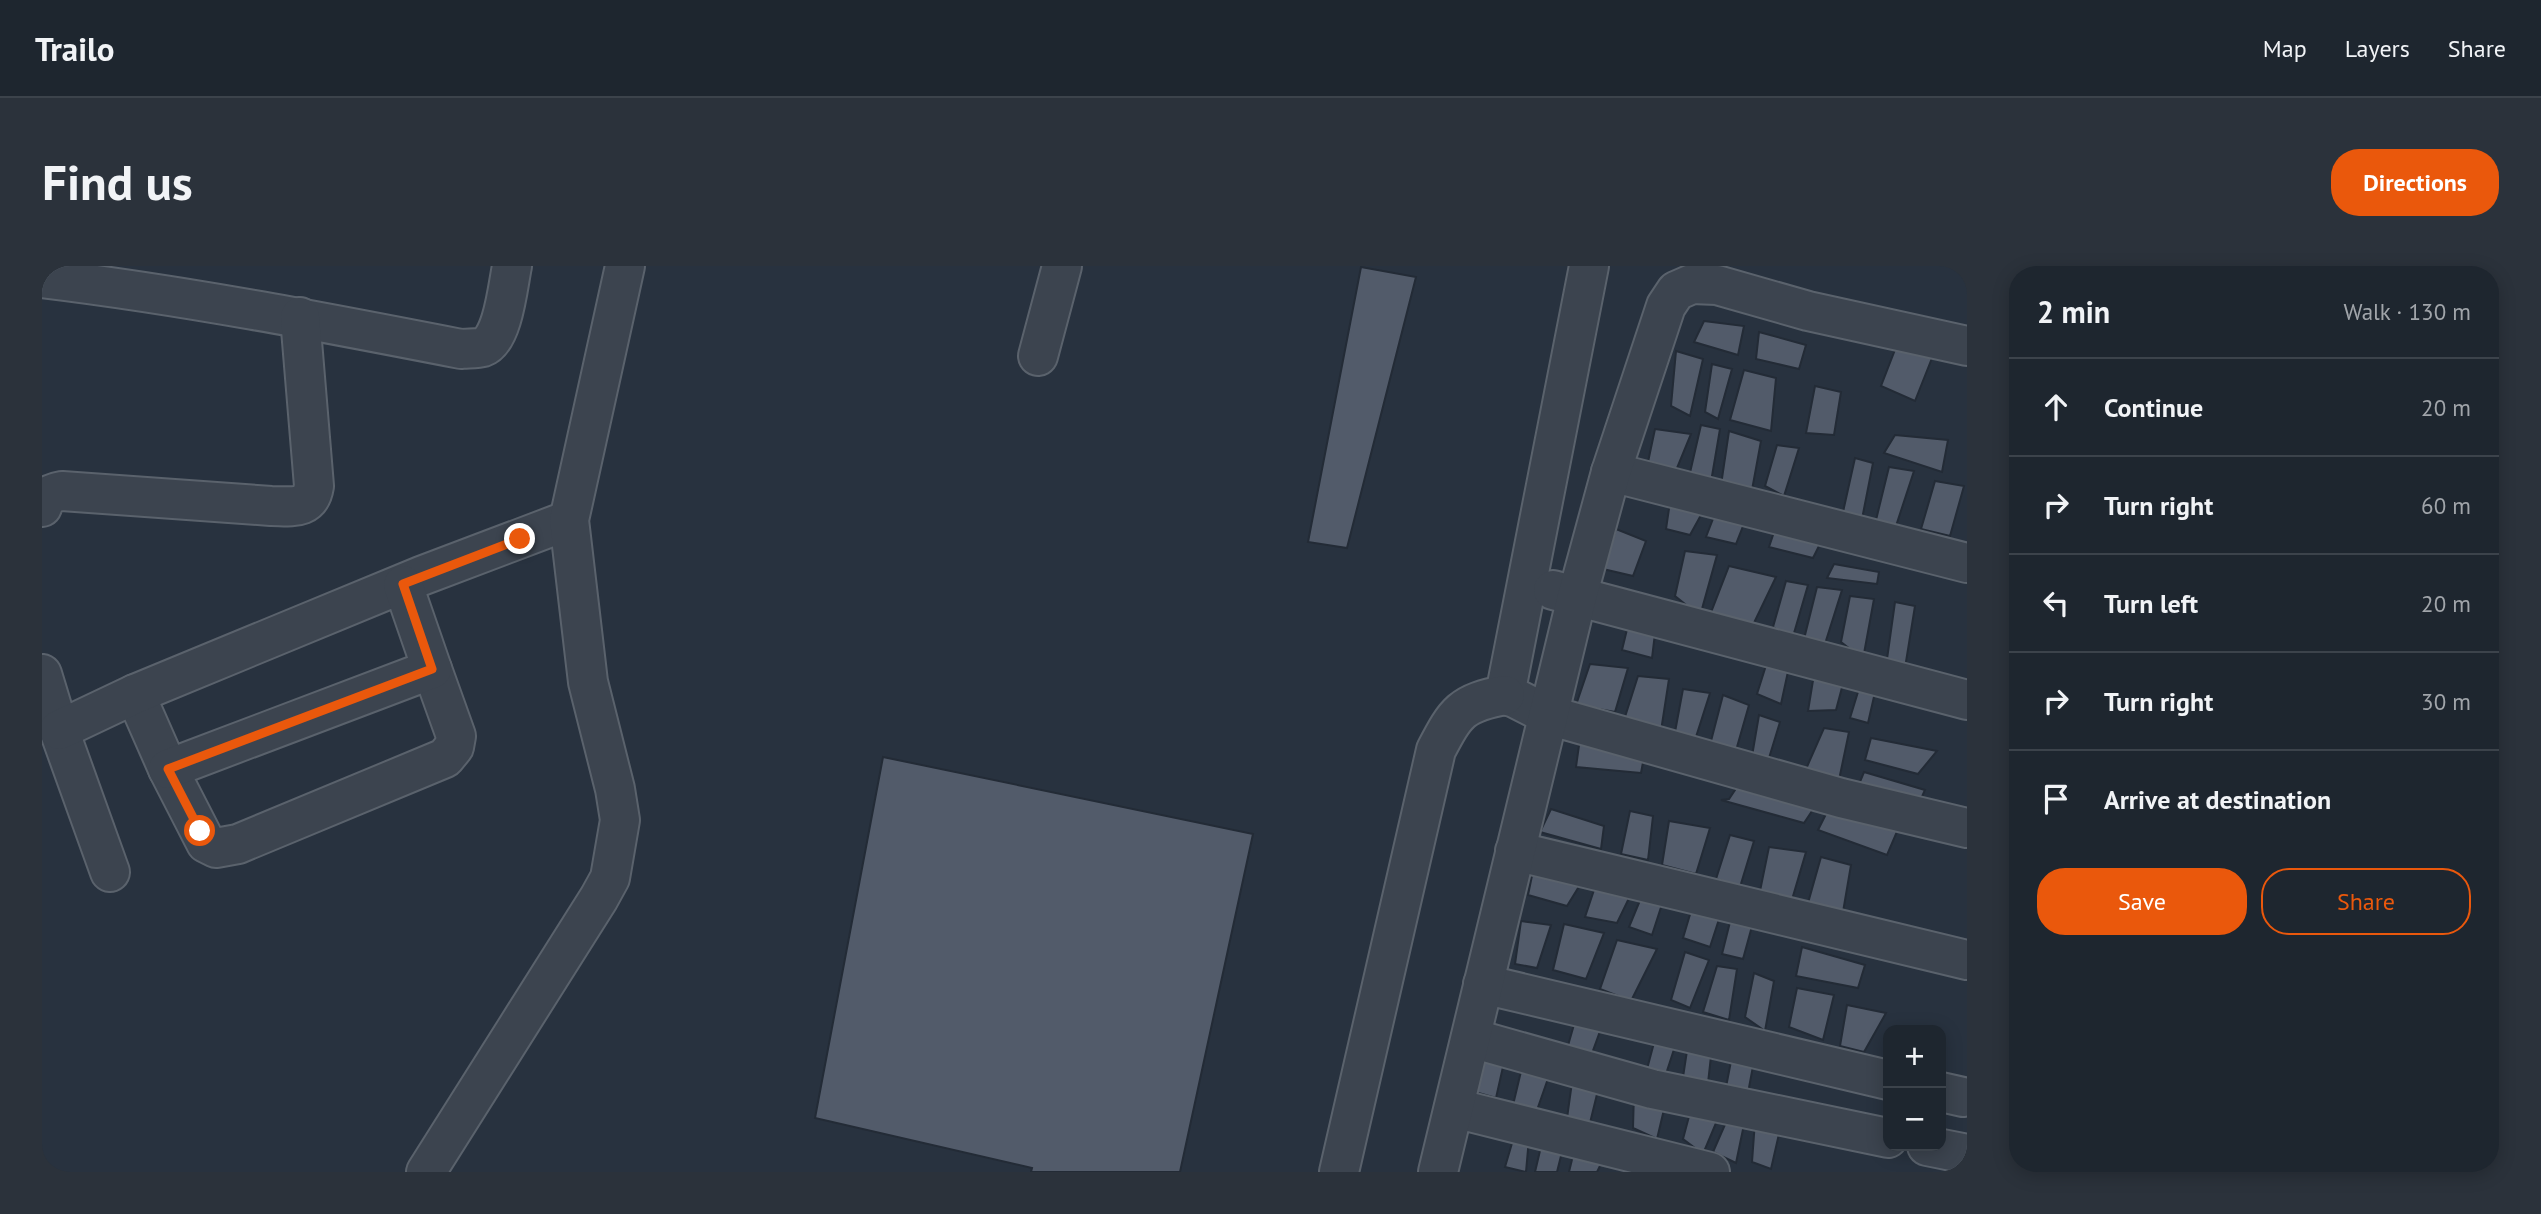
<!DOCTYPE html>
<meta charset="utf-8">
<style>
body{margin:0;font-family:"PT Sans",sans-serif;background:#2b323b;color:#f1f3f6}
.controls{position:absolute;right:21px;bottom:21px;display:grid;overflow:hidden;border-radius:14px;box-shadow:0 4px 18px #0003}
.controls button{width:63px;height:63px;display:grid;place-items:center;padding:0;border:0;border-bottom:2px solid #3c434b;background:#1e262f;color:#f1f3f6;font:35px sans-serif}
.stop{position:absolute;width:21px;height:21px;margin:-16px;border:5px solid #ea580c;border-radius:50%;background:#fff}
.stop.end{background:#ea580c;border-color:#fff;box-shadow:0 2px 7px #0008}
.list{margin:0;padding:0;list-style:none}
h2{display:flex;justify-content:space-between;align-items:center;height:91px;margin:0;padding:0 28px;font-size:30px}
h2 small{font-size:23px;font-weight:400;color:#a1a5aa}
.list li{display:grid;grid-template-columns:46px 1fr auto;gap:21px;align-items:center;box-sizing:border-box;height:98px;padding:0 28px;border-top:2px solid #3c434b}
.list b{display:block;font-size:26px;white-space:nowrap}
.list em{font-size:23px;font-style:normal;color:#a1a5aa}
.actions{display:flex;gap:14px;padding:21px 28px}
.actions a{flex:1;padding:16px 0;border:2px solid #ea580c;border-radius:28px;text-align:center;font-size:24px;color:#ea580c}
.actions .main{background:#ea580c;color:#fff}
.icon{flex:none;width:38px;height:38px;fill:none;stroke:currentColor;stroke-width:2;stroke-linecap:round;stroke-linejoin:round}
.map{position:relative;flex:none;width:1925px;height:906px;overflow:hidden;border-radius:28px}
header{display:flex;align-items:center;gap:42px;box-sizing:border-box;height:98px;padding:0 35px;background:#1e262f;border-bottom:2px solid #3c434b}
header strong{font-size:33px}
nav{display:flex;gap:38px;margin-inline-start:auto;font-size:24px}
.intro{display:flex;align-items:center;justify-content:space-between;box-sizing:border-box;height:168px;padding:0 42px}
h1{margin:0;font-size:49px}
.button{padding:18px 32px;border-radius:28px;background:#ea580c;color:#fff;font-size:24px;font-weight:700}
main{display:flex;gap:42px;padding:0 42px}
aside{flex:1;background:#1e262f;border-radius:28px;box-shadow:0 4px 18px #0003}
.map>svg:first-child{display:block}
.building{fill:#525b6a;stroke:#232b36;stroke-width:2}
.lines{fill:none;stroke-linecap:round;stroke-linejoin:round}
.minor-casing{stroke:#5a626c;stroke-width:42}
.minor{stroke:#3c444f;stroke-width:38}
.route{stroke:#ea580c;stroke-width:9}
</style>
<header>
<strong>Trailo</strong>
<nav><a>Map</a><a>Layers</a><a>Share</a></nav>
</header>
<div class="intro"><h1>Find us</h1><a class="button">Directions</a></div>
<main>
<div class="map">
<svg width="1925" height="906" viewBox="0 0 1925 906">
<rect width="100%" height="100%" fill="#28323f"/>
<!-- building -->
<g class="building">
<polygon points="1319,1 1374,11 1305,282 1266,276"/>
<polygon points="1662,55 1702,60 1696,89 1652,76"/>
<polygon points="1717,66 1764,79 1757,103 1714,93"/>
<polygon points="1856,76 1892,87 1873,135 1839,120"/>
<polygon points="1634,85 1661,93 1648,150 1629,140"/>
<polygon points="1670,98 1690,103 1676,153 1663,146"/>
<polygon points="1702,104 1734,112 1729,165 1688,154"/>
<polygon points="1773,120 1799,126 1792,169 1764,167"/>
<polygon points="1659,159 1678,163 1669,216 1647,211"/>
<polygon points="1613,163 1649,168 1633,207 1606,196"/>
<polygon points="1687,165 1719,175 1710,224 1679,219"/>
<polygon points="1853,169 1906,174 1900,206 1842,187"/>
<polygon points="1735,179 1757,182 1742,230 1723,220"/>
<polygon points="1813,192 1831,197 1820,253 1801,246"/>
<polygon points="1847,201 1872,205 1854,260 1834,254"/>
<polygon points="1893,215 1922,220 1908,270 1879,263"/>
<polygon points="1629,229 1664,240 1648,269 1624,263"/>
<polygon points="1674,245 1705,250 1694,278 1664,271"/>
<polygon points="1735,257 1782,270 1771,292 1727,281"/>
<polygon points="1574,263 1604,275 1591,310 1561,303"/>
<polygon points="1643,285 1675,289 1658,350 1633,330"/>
<polygon points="1792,298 1837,306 1835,318 1785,312"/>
<polygon points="1687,300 1734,311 1710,361 1668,349"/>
<polygon points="1744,315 1766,319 1750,374 1731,361"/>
<polygon points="1775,321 1800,324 1782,381 1762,373"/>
<polygon points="1808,330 1832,333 1821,393 1799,376"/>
<polygon points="1853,336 1873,340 1863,402 1845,393"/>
<polygon points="1587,355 1614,359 1610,392 1580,384"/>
<polygon points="1726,393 1747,401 1739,438 1715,428"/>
<polygon points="1548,398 1586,402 1573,446 1534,439"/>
<polygon points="1773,402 1802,414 1794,444 1766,445"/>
<polygon points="1596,410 1627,413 1619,465 1582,454"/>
<polygon points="1819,416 1834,422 1826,457 1808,452"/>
<polygon points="1641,423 1668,427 1653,474 1633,466"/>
<polygon points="1681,429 1707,439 1693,488 1669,475"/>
<polygon points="1717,449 1738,456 1727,492 1710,490"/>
<polygon points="1782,462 1807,466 1797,514 1764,503"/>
<polygon points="1538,472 1602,491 1599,507 1534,501"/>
<polygon points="1829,472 1895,485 1876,508 1823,494"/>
<polygon points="841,491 1211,568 1138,906 989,906 990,902 773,852"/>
<polygon points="1822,506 1883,524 1878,535 1815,523"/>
<polygon points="1699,515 1776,536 1762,557 1679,534 1687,533"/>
<polygon points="1787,542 1857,561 1845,589 1776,564"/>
<polygon points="1509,543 1562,560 1559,583 1498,566"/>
<polygon points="1588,545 1611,550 1606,594 1579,588"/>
<polygon points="1627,555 1668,562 1654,608 1620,599"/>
<polygon points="1688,569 1712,575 1698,621 1674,613"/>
<polygon points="1727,581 1764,586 1749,637 1718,625"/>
<polygon points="1779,591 1809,599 1801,646 1766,637"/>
<polygon points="1492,600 1541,614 1525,640 1486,629"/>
<polygon points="1555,615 1590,626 1575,657 1543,651"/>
<polygon points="1601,627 1622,632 1610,669 1587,661"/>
<polygon points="1652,635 1680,644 1668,681 1641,672"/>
<polygon points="1690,648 1712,653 1701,693 1680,688"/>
<polygon points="1479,655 1509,659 1495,702 1473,698"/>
<polygon points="1522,658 1562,667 1544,713 1511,704"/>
<polygon points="1575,674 1615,683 1589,735 1558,723"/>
<polygon points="1760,681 1823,699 1816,722 1754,710"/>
<polygon points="1643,686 1667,694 1648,742 1629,734"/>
<polygon points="1675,700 1695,703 1687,754 1661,746"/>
<polygon points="1712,707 1732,715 1723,765 1703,751"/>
<polygon points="1755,722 1792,729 1781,774 1747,761"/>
<polygon points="1805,739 1844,747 1822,786 1798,780"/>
<polygon points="1535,748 1561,757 1549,790 1525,783"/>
<polygon points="1636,771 1624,808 1605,803 1613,773"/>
<polygon points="1646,778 1670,781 1666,817 1641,811"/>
<polygon points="1441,786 1463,792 1454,832 1433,826"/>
<polygon points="1690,790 1712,795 1706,827 1684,821"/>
<polygon points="1481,797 1509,804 1494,847 1471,839"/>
<polygon points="1531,809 1557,820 1547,861 1525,852"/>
<polygon points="1592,825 1624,835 1615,873 1591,862"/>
<polygon points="1650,839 1677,850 1661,888 1641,873"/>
<polygon points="1688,847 1704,849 1694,897 1671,886"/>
<polygon points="1713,855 1739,859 1729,903 1710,896"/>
<polygon points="1473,867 1487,872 1484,906 1463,901"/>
<polygon points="1501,872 1522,878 1515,906 1493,906"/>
<polygon points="1533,881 1561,894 1555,906 1527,906"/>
</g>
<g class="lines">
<defs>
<g id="minor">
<polyline points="1547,0 1463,429 1473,432 1506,449 1799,532 1925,562"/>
<path d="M0,12C141,29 280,56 419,83C425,82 434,83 441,81C461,74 466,19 470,0"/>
<polyline points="996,90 1020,0"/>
<polyline points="1569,206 1925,297"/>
<path d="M0,241C4,230 8,227 20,225L229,240C249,240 268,245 272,220L258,51"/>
<polyline points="1511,324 1925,434"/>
<polyline points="0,408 17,464 68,606"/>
<polyline points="93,428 126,503 164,577 174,582 196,578 403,492 412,481 414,470 390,403"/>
<polyline points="17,464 93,428 379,310 527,254"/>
<polyline points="126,503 390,403 361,319"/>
<polyline points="1473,585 1925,694"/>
<polyline points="1441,718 1846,814"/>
<polyline points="1429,772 1610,823 1846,872"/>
<polyline points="1899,826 1921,831"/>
<polyline points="1412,842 1668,906"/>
<polyline points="1885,880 1925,888"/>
<polyline points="384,906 557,632 568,612 578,554 573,523 546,416 527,254 583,0"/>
<path d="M1297,906L1394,484C1414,446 1419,437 1463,429"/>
<polyline points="1396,906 1535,331 1569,206 1624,40 1634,25 1650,18 1675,19 1766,45 1925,80"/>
</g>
</defs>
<!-- minor casing -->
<use href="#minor" class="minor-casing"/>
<!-- minor -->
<use href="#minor" class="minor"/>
</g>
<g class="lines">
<!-- route -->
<polyline class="route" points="158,565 126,503 390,403 361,318 478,273"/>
</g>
</svg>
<div class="controls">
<button>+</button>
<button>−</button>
</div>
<div class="stop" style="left:158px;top:565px"></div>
<div class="stop end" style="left:478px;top:273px"></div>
</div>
<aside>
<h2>2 min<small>Walk · 130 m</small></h2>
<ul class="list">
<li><svg class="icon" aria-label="ahead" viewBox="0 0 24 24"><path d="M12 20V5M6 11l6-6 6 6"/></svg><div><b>Continue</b></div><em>20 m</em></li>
<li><svg class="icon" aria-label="right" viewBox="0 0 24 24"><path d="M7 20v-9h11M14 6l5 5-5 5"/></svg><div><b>Turn right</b></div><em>60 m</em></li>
<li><svg class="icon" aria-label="left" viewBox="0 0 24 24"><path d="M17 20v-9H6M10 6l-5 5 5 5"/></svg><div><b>Turn left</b></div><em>20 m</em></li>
<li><svg class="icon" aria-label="right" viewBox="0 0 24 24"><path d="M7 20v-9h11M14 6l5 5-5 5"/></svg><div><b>Turn right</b></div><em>30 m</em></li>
<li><svg class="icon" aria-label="arrive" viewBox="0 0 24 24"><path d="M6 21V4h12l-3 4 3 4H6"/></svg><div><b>Arrive at destination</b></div></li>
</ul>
<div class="actions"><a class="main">Save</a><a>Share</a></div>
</aside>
</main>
